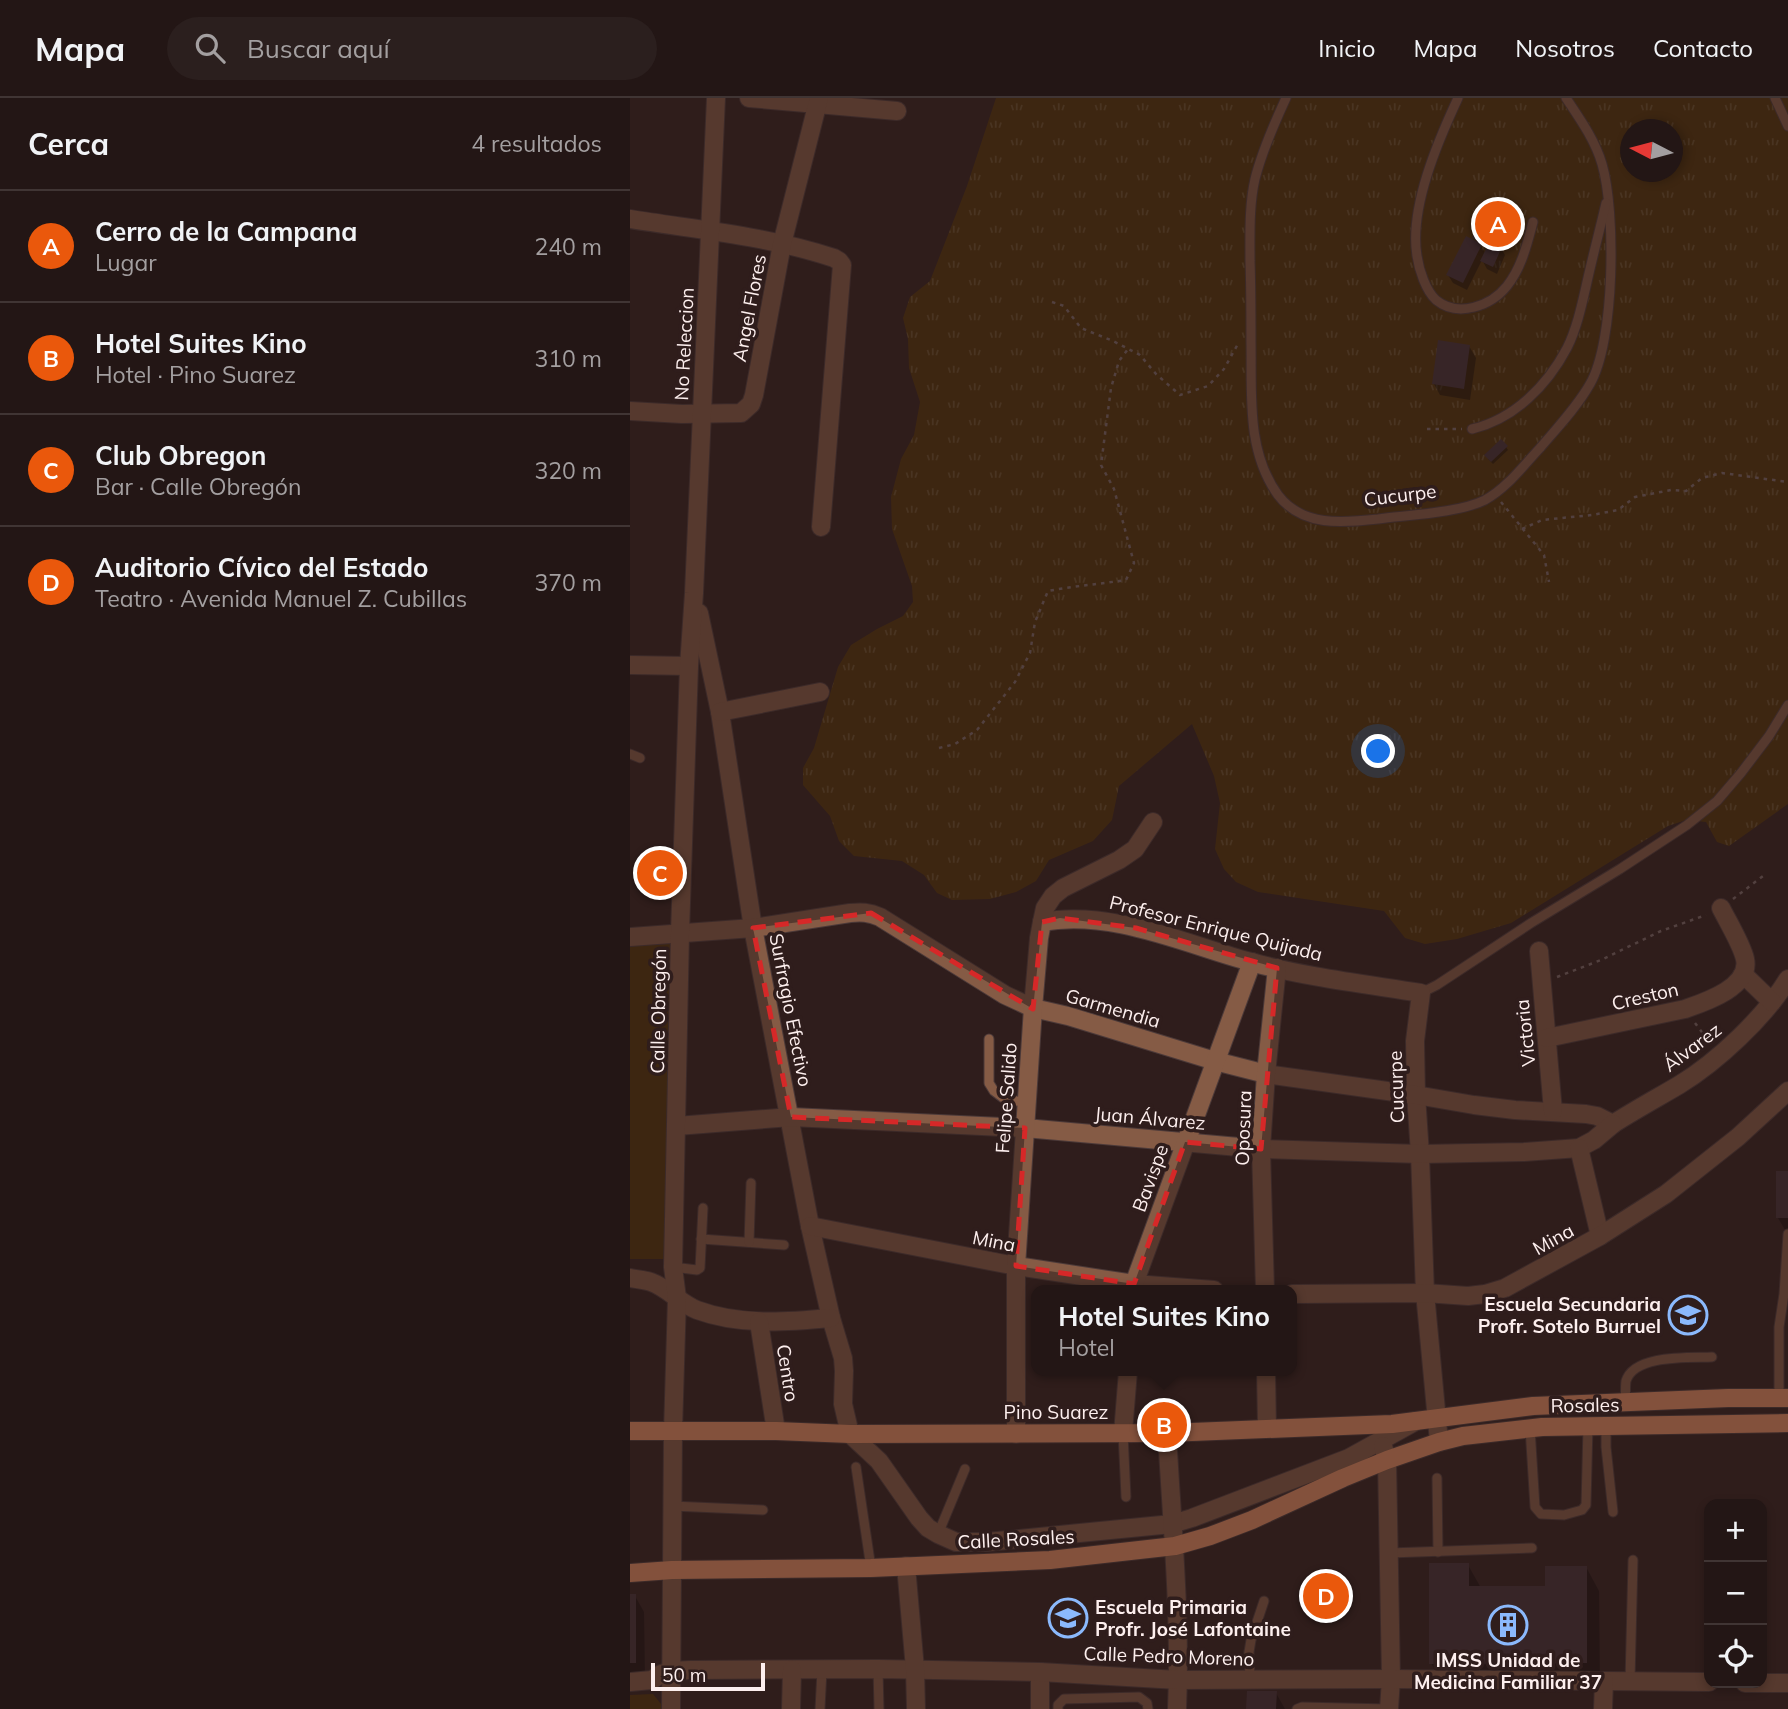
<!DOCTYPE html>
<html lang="es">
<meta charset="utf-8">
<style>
body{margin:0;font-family:Mulish,sans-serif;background:#2b1f1e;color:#f1f3f6}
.controls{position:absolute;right:21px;bottom:21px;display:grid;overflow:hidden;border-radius:14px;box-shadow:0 4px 10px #0003}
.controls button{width:63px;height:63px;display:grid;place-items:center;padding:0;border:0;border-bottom:2px solid #403534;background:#231615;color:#f1f3f6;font:35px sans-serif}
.compass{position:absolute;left:990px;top:21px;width:63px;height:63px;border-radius:50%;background:#231615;box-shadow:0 4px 10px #0003;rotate:276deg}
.scale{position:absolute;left:21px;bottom:18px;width:114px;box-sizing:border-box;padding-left:7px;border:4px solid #fdefee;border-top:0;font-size:19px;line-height:24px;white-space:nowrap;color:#fdefee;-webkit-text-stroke:5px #2f1d1c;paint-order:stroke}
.you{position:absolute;left:749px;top:654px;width:24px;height:24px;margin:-18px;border:5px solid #fff;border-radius:50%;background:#1a73e8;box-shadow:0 0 0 10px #1a73e833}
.badge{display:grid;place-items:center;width:46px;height:46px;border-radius:50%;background:#ea580c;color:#fff;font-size:23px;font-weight:700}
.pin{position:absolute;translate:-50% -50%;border:4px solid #fff;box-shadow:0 2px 7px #0006}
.popup{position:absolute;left:401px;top:1187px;width:266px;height:91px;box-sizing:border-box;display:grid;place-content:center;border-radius:14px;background:#231615;filter:drop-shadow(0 2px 5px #0005);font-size:23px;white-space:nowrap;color:#a39fa0}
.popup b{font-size:26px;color:#f1f3f6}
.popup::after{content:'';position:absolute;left:50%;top:100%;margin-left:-14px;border:14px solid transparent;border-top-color:#231615}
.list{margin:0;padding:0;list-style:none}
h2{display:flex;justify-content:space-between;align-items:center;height:91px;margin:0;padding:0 28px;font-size:30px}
h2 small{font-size:23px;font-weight:400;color:#a39fa0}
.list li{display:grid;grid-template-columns:46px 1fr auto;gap:21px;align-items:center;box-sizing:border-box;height:112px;padding:0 28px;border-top:2px solid #403534}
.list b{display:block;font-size:26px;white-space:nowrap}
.list p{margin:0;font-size:23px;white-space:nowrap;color:#a39fa0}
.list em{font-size:23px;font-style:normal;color:#a39fa0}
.icon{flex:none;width:38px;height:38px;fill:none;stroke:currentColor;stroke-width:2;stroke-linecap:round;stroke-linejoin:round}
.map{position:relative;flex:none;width:1158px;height:1611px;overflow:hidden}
header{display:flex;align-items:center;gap:42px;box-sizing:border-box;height:98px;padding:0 35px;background:#231615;border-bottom:2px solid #403534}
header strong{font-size:33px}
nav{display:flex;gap:38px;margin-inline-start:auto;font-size:24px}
.search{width:490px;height:63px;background:#2b1f1e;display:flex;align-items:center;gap:18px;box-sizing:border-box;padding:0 24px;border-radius:38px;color:#a39fa0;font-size:26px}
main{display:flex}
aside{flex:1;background:#231615}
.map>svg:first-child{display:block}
.grass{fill:url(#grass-tufts);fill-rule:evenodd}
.park{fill:#4f3205}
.shadow{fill:#0007;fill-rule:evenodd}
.building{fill:#422f36}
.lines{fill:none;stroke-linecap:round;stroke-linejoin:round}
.service-casing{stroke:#4c3a39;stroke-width:11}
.minor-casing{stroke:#4c3a39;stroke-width:20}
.tertiary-casing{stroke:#4c3a39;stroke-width:20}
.primary-casing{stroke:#4c3a39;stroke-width:20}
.path{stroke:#7c6b6a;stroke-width:2.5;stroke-dasharray:3.5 5;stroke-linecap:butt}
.service{stroke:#855b45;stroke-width:9}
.minor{stroke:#855b45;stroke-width:18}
.tertiary{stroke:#855b45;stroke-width:18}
.primary{stroke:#e99164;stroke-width:18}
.marked{fill:none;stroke:#d62828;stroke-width:5;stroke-dasharray:14 9;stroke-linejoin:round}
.labels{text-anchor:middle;stroke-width:7;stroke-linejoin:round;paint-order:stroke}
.street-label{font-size:19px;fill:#fdefee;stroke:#2f1d1c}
.poi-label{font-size:19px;font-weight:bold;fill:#fdefee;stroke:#2f1d1c;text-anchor:end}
</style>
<header>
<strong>Mapa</strong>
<div class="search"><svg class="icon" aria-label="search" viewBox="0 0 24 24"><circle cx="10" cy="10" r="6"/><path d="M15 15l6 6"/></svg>Buscar aquí</div>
<nav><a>Inicio</a><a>Mapa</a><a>Nosotros</a><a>Contacto</a></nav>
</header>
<main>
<aside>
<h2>Cerca<small>4 resultados</small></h2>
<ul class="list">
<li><span class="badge">A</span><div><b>Cerro de la Campana</b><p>Lugar</p></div><em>240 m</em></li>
<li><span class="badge">B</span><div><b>Hotel Suites Kino</b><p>Hotel · Pino Suarez</p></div><em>310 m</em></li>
<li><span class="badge">C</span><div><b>Club Obregon</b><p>Bar · Calle Obregón</p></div><em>320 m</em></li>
<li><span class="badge">D</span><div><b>Auditorio Cívico del Estado</b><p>Teatro · Avenida Manuel Z. Cubillas</p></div><em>370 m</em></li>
</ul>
</aside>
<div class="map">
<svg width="1158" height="1611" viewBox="0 0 1158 1611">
<defs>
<pattern id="grass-tufts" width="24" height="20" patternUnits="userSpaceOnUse" patternTransform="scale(1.75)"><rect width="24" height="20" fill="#4f3205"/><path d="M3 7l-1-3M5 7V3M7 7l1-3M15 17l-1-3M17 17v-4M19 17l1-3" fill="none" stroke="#69502a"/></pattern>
</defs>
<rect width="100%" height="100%" fill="#2f1d1c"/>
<!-- grass -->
<path class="grass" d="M366,0H1158V706L1099,748L1087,744L1076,724L1056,722L1038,728L881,825L827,841L795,846L775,840L754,813L628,794L606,784L594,771L585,751L590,705L584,678L562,626L489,688L482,722L463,743L419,762L406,783L386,794L360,801L322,802L307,795L294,777L272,763L224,758L209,743L200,718L173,687V670L184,650L208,569L221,547L247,531L273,518L283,504L282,488L262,431L261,399L271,361L284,337L290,304L279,270L278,241L273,220L280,199L300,183L337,88ZM1000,32H1042V74H1000Z"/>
<!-- park -->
<g class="park">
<polygon points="0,844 40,845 34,1161 0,1161"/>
<polygon points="23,1596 31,1606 31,1611 0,1611 0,1597"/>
</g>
<!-- shadow -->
<g class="shadow">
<path d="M862,134L864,137L861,145L871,150L875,157L867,176L857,171L852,162L837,192L823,185L818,177L848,146L844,140ZM849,144L859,149L856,156L852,150Z"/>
<polygon points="839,248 846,260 840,302 810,297 804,286"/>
<polygon points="876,349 878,352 863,366 858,361"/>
<polygon points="1158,1075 1158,1137 1148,1120"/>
<polygon points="838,1467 851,1490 916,1490 956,1469 969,1493 970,1588 814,1589 801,1565"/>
<polygon points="0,1498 5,1498 14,1514 15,1580 0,1580"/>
<polygon points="646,1595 655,1611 618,1611"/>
</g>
<!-- building -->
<g class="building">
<polygon points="849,125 864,133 859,142 872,149 863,169 850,163 858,147 842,140"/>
<polygon points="836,138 852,146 833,185 816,177"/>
<polygon points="808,242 840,247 834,291 802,286"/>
<polygon points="871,341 878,348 861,364 854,357"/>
<rect x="1146" y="1073" width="12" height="47"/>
<polygon points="799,1465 839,1465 839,1488 915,1488 915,1468 957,1468 957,1565 799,1566"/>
<rect x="0" y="1496" width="6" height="69"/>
<polygon points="617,1593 647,1593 646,1611 616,1611"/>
</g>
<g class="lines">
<defs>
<g id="service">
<path d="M656,0C644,26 632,53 625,81C619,107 620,136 620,163C621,190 621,217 621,244C622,295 616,353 648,397C672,429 713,425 748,421C777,417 829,415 855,402C877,390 893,368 910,350C927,330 947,309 960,286C985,243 986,114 972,66C965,42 950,21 936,0"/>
<path d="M828,0C808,43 779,110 787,158C789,172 796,193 806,202C828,220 861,208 877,188C892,169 897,146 903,124"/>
<polyline points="1145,0 1158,28"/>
<path d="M842,331C884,321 917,288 937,250C947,230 952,206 957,184C963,157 970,131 976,105"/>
<polyline points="0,656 10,660"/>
<polyline points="791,895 807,887 901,825 990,771 1057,727 1087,703 1111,675 1139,638 1158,607"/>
<polyline points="359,941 359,985 364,993 376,1002 397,1004"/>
<polyline points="71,1141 154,1147"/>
<polyline points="119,1144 121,1085"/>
<polyline points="43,1169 67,1172 70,1170 73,1110"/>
<polyline points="1149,1300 1149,1229 1154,1196 1158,1136"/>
<path d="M995,1305C996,1298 995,1289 996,1283C1004,1256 1060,1260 1082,1259"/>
<polyline points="976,1328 976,1349 983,1414"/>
<polyline points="900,1330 905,1409 911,1416 934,1417 952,1412 956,1407 958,1328"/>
<polyline points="493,1335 496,1399"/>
<polyline points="226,1369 241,1470"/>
<polyline points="807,1380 808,1454"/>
<polyline points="42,1408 133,1412"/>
<polyline points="308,1436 335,1371"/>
<polyline points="759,1455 902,1450"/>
<polyline points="248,1571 249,1611"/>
<polyline points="620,1581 619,1554 621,1542 634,1503"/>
<polyline points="1000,1583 1003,1462"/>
<polyline points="190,1611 192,1572"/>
<polyline points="428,1611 428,1607 434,1601 509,1599 517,1605 518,1611"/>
<polyline points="667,1611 672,1609 759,1611"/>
</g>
<g id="minor">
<polyline points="119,0 267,13"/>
<path d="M0,121C68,132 138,138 204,160L209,163L212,167L191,429"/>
<polyline points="0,313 52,316 111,315 121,306 124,297 152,146 189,0"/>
<polyline points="69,515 90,614 123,830 180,1128 201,1220 213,1260 214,1273 213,1306 220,1336 249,1363 289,1420 298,1430 308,1436 326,1444 357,1444 542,1426 562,1420 719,1360 786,1323"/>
<polyline points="0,567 59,568"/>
<polyline points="90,614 190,594"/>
<path d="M412,824C481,811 555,846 621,864C675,879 735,886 791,895L785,943L786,997L790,1056L795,1195L809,1344"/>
<path d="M0,839L123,830L220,815C231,814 239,814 250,819L375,897L403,910L438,918L585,963L636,976L786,997L844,1007L885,1012L956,1016L967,1018L983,1026C1005,1012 1027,1000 1049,987C1087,964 1135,919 1158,881"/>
<polyline points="909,853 923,1013"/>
<polyline points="1113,876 1142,904"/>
<path d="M917,940L1055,911C1075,904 1121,889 1115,861C1112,847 1098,824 1091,810"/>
<polyline points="47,1028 161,1019 395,1030 631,1051 790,1056 894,1054 949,1050 964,1042 983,1026"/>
<polyline points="949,1050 970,1138"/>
<polyline points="180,1128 386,1168 504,1186 584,1192"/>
<path d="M0,1180C7,1181 15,1182 21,1184C38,1190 51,1206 67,1212C110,1228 157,1224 201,1220"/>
<polyline points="504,1192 504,1186 622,864"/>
<polyline points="635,1192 631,1051 636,976 647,870"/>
<polyline points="662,1196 795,1195 838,1198 855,1196 875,1190 970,1138 1036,1096 1108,1039 1158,993"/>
<polyline points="129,1224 146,1333"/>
<polyline points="636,1273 637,1330"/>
<polyline points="493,1335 498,1273"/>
<path d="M537,1335C542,1427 551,1519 547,1611"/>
<polyline points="386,1336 386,1168 403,910 409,840 412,824 415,810 423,798 433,790 489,762 505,751 523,724"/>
<polyline points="753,1348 757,1362 761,1581 759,1611"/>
<polyline points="410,1574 410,1611"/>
<polyline points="0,1584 22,1582 31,1576 41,1573 60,1572 248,1571 410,1574 548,1582 761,1581 1079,1584"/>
<polyline points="1115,1585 1158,1585"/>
<polyline points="41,1611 43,1333 47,1200 43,1169 50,835 59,568 64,495 86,0"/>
<polyline points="161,1611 162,1572"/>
<polyline points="973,1611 974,1583"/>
</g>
<polyline id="tertiary" points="276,1468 285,1571 286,1611"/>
<g id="primary">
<polyline points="0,1333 146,1333 220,1336 537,1335 762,1326 903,1308 1098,1300 1158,1300"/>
<polyline points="0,1475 42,1472 241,1470 420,1462 545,1448 580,1438 622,1422 713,1380 757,1362 809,1344 833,1338 912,1329 1158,1325"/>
</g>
</defs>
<!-- service casing -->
<use href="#service" class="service-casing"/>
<!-- minor casing -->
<use href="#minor" class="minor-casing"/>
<!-- tertiary casing -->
<use href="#tertiary" class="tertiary-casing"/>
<!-- primary casing -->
<use href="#primary" class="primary-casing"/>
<!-- path -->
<g class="path">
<polyline points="422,204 434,208 451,230 483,243 510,257 526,276 550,297 578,288 594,271 609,244"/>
<polyline points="797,331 832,331"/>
<polyline points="871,404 914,457 919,484"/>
<polyline points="892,431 912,422 962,417 988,412 1005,399 1041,392 1056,393 1072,380 1092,375 1158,384"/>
<path d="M309,650L325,646L347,632L385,584L400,555L405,524L418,493C444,488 470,486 496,482L504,465L484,391L471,367L481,290L489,263L498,251"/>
<polyline points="1103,801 1133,778"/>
<polyline points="927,879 971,862 1031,833 1076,817"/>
<polyline points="1065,925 1080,945"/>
</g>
<!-- service -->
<use href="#service" class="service"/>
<!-- minor -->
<use href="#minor" class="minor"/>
<!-- tertiary -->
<use href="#tertiary" class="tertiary"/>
<!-- primary -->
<use href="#primary" class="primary"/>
</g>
<!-- marked area -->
<path d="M0 0H1158V1611H0ZM241,815L403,911L412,824L430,820L506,830L647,870L631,1051L555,1044L504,1186L386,1168L395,1030L161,1019L123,830Z" fill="#2f1d1c" fill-opacity=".55" fill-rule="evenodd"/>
<path class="marked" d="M241,815L403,911L412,824L430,820L506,830L647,870L631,1051L555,1044L504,1186L386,1168L395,1030L161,1019L123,830Z"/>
<!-- icons -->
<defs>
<symbol id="school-ring" viewBox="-11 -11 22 22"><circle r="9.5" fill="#2f1d1c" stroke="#8bb9fc" stroke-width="1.5"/><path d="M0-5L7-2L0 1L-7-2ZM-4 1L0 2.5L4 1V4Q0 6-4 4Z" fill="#8bb9fc"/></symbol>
<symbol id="building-ring" viewBox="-11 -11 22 22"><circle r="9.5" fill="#2f1d1c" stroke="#8bb9fc" stroke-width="1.5"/><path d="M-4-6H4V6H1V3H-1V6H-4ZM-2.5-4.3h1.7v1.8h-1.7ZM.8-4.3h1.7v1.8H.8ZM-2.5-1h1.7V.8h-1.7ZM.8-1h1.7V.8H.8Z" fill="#8bb9fc"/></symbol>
</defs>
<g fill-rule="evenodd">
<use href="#school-ring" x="1036" y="1195" width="44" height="44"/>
<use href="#school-ring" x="416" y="1498" width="44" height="44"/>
<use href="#building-ring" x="856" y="1505" width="44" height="44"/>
</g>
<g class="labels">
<!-- street labels -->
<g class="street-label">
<text transform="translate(119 210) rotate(-79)" y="7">Angel Flores</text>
<text transform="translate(54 246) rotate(-87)" y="7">No Releccion</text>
<text transform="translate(770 397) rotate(-7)" y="7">Cucurpe</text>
<text transform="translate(586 830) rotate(14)" y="7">Profesor Enrique Quijada</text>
<text transform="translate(1015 898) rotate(-13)" y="7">Creston</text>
<text transform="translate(483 910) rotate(16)" y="7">Garmendia</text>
<text transform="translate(161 912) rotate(79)" y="7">Surfragio Efectivo</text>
<text transform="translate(28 913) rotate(-89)" y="7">Calle Obregón</text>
<text transform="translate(895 935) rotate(-96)" y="7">Victoria</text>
<text transform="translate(1062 949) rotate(-37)" y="7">Álvarez</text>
<text transform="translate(766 989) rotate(-92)" y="7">Cucurpe</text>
<text transform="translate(376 1000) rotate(-86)" y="7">Felipe Salido</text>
<text transform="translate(520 1020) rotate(5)" y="7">Juan Álvarez</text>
<text transform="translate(613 1030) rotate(-88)" y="7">Oposura</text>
<text transform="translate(520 1080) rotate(-70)" y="7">Bavispe</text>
<text transform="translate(923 1141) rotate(-29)" y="7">Mina</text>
<text transform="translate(364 1143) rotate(11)" y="7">Mina</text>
<text transform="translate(158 1275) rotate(81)" y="7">Centro</text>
<text transform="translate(955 1307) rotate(-1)" y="7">Rosales</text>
<text x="426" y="1321">Pino Suarez</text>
<text transform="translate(386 1441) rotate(-3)" y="7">Calle Rosales</text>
<text transform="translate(539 1558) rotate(2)" y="7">Calle Pedro Moreno</text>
</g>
<!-- poi labels -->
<g class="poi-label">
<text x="1031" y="1213">Escuela Secundaria<tspan x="1031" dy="22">Profr. Sotelo Burruel</tspan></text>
<text x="465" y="1516" text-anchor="start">Escuela Primaria<tspan x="465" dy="22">Profr. José Lafontaine</tspan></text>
<text x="878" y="1569" text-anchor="middle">IMSS Unidad de<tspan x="878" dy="22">Medicina Familiar 37</tspan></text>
</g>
</g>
</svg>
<div class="controls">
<button>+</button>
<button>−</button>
<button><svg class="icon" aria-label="locate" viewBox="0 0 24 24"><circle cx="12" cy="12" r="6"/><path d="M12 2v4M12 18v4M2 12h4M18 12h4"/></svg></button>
</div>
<svg class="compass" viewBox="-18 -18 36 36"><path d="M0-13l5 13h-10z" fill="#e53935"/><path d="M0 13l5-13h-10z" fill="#a39fa0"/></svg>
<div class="scale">50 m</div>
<div class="you"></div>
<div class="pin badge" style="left:868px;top:126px">A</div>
<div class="pin badge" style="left:534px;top:1327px">B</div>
<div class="popup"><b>Hotel Suites Kino</b>Hotel</div>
<div class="pin badge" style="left:30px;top:775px">C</div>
<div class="pin badge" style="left:696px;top:1498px">D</div>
</div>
</main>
